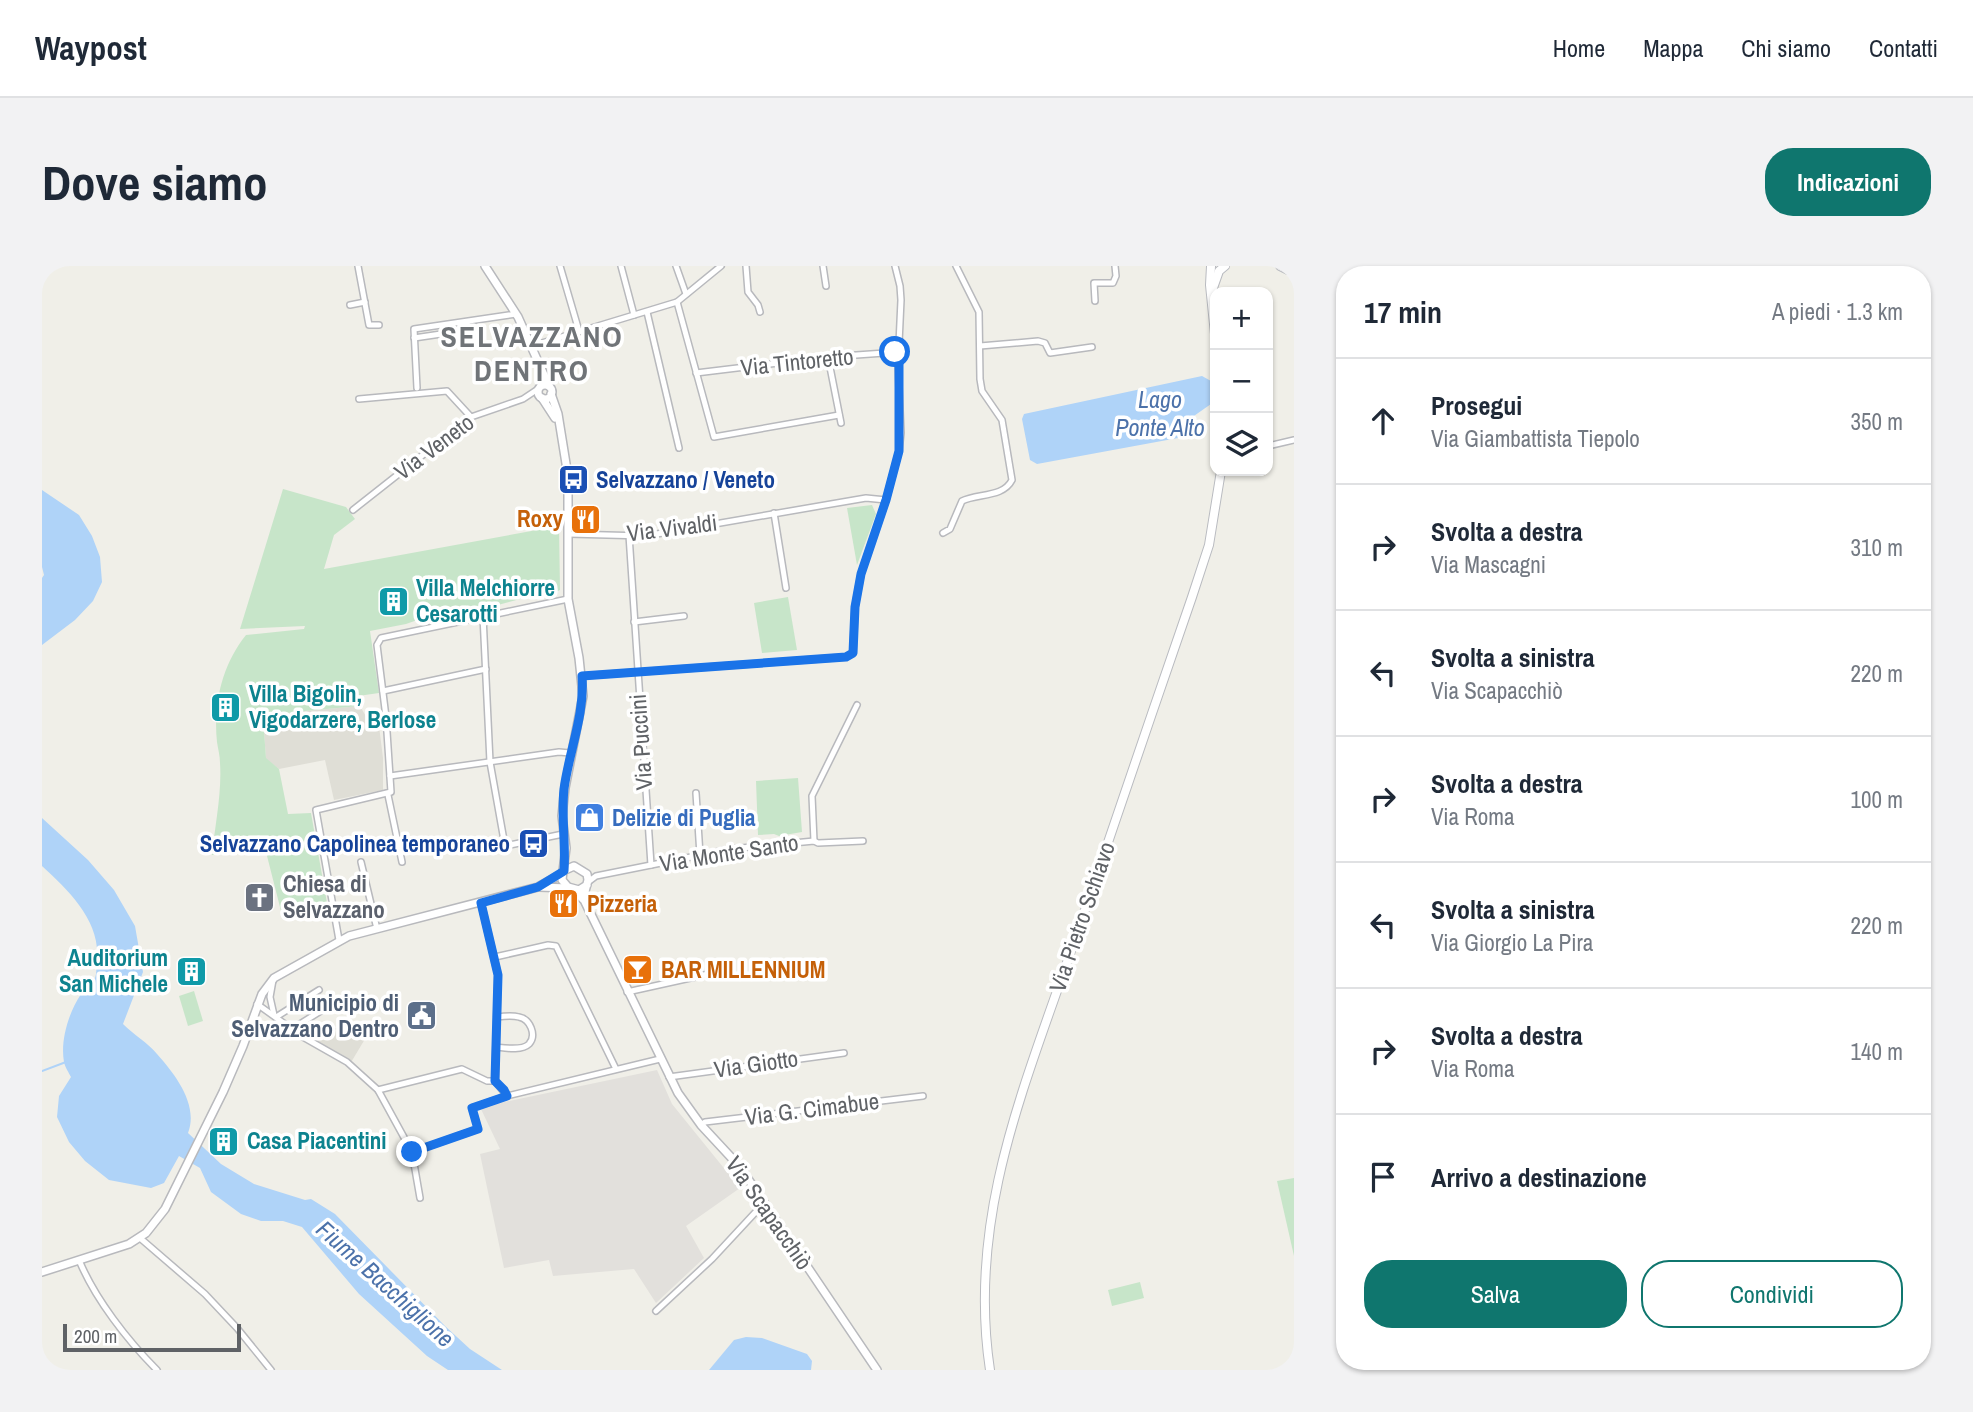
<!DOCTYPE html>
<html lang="it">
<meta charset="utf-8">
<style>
body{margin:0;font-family:"Archivo Narrow",sans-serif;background:#f2f2f3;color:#1f2937}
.controls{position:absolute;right:21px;top:21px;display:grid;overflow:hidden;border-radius:14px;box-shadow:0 2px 5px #0004}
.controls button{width:63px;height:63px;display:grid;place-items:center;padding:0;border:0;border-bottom:2px solid #e0e1e3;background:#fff;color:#1f2937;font:35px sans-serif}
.scale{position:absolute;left:21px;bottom:18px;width:178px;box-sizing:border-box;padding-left:7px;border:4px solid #5f6266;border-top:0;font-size:19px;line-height:24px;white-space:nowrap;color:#5f6266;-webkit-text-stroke:5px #fff;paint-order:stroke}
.stop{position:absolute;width:21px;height:21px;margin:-16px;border:5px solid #1a73e8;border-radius:50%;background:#fff}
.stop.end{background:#1a73e8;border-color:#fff;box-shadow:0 2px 7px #0008}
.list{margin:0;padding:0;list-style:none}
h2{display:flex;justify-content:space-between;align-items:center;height:91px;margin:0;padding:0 28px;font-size:30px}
h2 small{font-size:23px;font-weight:400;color:#747a83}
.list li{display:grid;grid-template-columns:46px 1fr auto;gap:21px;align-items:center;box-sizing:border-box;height:126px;padding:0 28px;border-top:2px solid #e0e1e3}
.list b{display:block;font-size:26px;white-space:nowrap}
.list p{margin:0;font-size:23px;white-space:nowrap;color:#747a83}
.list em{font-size:23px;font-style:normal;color:#747a83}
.actions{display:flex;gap:14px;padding:21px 28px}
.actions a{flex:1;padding:16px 0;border:2px solid #0f766e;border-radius:28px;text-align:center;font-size:24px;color:#0f766e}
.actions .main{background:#0f766e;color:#fff}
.icon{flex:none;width:38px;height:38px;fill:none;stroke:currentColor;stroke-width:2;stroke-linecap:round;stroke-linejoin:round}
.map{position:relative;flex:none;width:1252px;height:1104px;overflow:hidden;border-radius:28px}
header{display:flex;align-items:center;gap:42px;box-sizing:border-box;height:98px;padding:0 35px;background:#fff;border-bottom:2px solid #e0e1e3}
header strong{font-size:33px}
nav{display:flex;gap:38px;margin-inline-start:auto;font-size:24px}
.intro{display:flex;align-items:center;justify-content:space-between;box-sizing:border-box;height:168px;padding:0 42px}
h1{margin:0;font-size:49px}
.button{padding:18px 32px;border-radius:28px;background:#0f766e;color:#fff;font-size:24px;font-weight:700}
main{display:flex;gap:42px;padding:0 42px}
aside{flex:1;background:#fff;border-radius:28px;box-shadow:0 2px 5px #0004}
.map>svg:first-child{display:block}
.industrial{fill:#e2e0dc}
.education{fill:#dfded6}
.green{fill:#c7e5c9}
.water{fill:#afd3f8}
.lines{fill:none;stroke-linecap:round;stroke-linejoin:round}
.stream{stroke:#afd3f8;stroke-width:2}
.minor-casing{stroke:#b8b9bd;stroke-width:8}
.tertiary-casing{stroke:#b8b9bd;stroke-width:10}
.secondary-casing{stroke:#b9bbc0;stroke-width:10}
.minor{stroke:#fff;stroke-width:5}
.tertiary{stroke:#fff;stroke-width:7}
.secondary{stroke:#fff;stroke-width:8}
.route{stroke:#1a73e8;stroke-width:9}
.labels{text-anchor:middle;stroke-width:7;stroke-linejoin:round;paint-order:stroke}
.street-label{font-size:23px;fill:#5f6266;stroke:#fff}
.transit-label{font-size:23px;font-weight:bold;fill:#164399;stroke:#fff;text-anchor:start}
.food-label{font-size:23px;font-weight:bold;fill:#c56008;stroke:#fff;text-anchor:start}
.culture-label{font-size:23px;font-weight:bold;fill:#0d838f;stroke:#fff;text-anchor:start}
.shop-label{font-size:23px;font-weight:bold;fill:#366cbe;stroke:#fff;text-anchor:start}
.worship-label{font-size:23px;font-weight:bold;fill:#5b616d;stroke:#fff;text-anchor:start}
.service-label{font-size:23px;font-weight:bold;fill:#4e5e75;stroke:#fff;text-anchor:end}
.water-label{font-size:24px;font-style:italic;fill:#4c72aa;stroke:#fff}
.district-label{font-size:30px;font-weight:bold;letter-spacing:2px;fill:#707478;stroke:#fff}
</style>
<header>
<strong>Waypost</strong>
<nav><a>Home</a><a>Mappa</a><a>Chi siamo</a><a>Contatti</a></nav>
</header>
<div class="intro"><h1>Dove siamo</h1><a class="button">Indicazioni</a></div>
<main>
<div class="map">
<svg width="1252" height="1104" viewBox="0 0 1252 1104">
<rect width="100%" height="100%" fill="#f0efe8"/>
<!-- industrial -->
<polygon class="industrial" points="615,804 630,838 698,922 644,960 662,992 614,1037 592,1003 511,1010 507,994 462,1002 438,888 458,883 438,841"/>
<!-- education -->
<g class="education">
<polygon points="318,440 326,454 334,453 337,460 341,492 341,524 292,534 283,494 237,503 224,493 221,452 251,446"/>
<polygon points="306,756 325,757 326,768 308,798 268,774"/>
</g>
<!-- green -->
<g class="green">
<path d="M241,223L304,241L313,253L292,269L282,303L517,260L518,324L510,328L482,332L441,343L398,346L364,358L328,365L337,427L316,430L318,440L251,446L221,452L224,492L237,503L246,548L269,547L285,637L243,647L239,645L224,586L170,589C173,559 180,527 178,497C178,490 176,483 175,476C171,438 180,399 204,369L262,363L263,360L198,363Z"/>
<polygon points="830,239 834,248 815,299 805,242"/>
<polygon points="746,331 755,384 720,387 712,337"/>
<polygon points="756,512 760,566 737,570 732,568 716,569 714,515"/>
<polygon points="152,725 161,755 146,760 137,730"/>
<polygon points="1252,912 1252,990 1235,915"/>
<polygon points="1098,1016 1102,1032 1070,1040 1066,1024"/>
</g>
<!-- water -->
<g class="water">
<polygon points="1160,110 1169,115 1169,138 1149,152 1136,172 995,198 988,194 980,153 982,148"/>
<polygon points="0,224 37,249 50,270 58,291 60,316 51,335 33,354 0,379 0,312 2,309 0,301"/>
<path d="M0,552L46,594L72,624L93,660L101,706L81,758C92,769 106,777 115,788C133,808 157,839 146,867L179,898L212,918L263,934L269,933L293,948L403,1060L428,1083L460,1104H406L385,1090L317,1028L260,961L241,955H219L199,948L169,926L158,902L137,890L122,917L109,922L67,914L43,895L27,876L15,851L17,830L29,811C27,807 23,801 22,796C18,774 27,746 39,728C42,722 50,718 53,712C55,707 54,700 55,695C59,655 27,625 0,600Z"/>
<polygon points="704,1071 720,1072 765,1088 770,1095 769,1104 667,1104 692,1074"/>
</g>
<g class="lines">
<!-- stream -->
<polyline class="stream" points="0,805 24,796"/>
<defs>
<g id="minor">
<polyline points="316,0 327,59 337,59"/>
<polyline points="518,0 537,65"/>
<polyline points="579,0 592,49"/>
<polyline points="634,0 644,28"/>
<polyline points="704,0 706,26 716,39 718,46"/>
<polyline points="781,0 784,20"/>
<polyline points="1053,35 1052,17 1071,17 1074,10 1073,0"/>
<polyline points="635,36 672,171 797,149"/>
<polyline points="308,39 323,36"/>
<polyline points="605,46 637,182"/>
<polyline points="372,72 426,64 425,56"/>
<polyline points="490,80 635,36 679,0"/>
<polyline points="938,80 996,75 1003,77 1008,87 1050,81"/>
<polyline points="786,91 799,157"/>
<polyline points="654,107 786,91 857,86"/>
<polyline points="375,122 372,63 474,48"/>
<polyline points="317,133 405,125 429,151"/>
<polyline points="1226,180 1252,174"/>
<polyline points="311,244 429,151 481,133 496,123"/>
<polyline points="732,247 744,322"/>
<path d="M901,267L908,263L920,235C935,227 961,232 970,214L960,154L940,125L938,113L937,46L914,0"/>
<polyline points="527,268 603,270 824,232 844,234"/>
<polyline points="587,269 609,599"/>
<polyline points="441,350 448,496 463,580 521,568"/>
<polyline points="592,356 642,350"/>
<polyline points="540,410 804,391 811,387 813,341 819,308 844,234 857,185 859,167 856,99 859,34 858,20 853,0"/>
<polyline points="341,425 444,403"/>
<polyline points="348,510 517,486 528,487"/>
<polyline points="654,527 658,589"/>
<polyline points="346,529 360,596"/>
<polyline points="772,575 770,530 815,439"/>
<polyline points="319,596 335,663"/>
<polyline points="546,616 554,610 689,583 772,575 776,577 821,575"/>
<polyline points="439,637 456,709 453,815"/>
<polyline points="297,674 274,544 349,526 344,451 335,379 339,372 526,333"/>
<polyline points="453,691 506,679 514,680 574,803"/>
<polyline points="231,714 228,731 232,749"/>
<polyline points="585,726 680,705"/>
<polyline points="215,738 261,771 305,796 336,824 370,886 378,932"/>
<polyline points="234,751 277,724"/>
<polyline points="250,763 293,736"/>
<path d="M454,781C463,782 480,785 487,778C495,769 488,753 477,751C470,749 462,750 455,751"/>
<polyline points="627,811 802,787"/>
<polyline points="336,824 420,803 445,815 453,815 465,830 618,793"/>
<polyline points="659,859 663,856 881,830"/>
<polyline points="370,886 436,863 430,842 465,830"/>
<polyline points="98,972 163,1028 195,1062 229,1104"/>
<path d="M37,994C53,1033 86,1075 115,1104"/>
<polyline points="614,1045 670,993 722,937"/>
</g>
<g id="tertiary">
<polyline points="443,0 476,51 507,120"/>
<circle cx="503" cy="126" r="7"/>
<polyline points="509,128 516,148 526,210 526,333 537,392 541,430 523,522 520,550 524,582 521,605"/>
<polyline points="500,132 513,152"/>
<polyline points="497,621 527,622"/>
<polyline points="530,623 542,634 636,827 659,859 698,901 835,1104"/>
<polyline points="541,633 546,614 545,608 532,600 521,605 520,614 526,621 537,624 545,619"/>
<polyline points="0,1006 87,978 104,967 123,943 181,826 201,780 220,728 232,712 307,670 496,621 520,608"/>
</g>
<g id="secondary">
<polyline points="1169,0 1168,19 1173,68"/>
<polyline points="1238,0 1252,7"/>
<polyline points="1171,22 1177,5 1183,0"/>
<path d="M948,1104C925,952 982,822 1030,682C1069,565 1110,448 1150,331L1167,279L1179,205"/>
</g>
</defs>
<!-- minor casing -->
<use href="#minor" class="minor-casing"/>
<!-- tertiary casing -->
<use href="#tertiary" class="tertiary-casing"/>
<!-- secondary casing -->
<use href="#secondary" class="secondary-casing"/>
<!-- minor -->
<use href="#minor" class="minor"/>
<!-- tertiary -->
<use href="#tertiary" class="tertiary"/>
<!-- secondary -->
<use href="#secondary" class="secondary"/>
</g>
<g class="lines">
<!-- route -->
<path class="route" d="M370,886L436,863L430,842L465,830L462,824L453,815L456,709L439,637L496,621L522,605C524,578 519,551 522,523C527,485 543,449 540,410L804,391L811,387L813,341L819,308L844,234L857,185V86H853"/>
</g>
<!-- icons -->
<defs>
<symbol id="bus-square" viewBox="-11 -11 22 22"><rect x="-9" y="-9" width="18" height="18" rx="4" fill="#1a4fb4" stroke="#fff"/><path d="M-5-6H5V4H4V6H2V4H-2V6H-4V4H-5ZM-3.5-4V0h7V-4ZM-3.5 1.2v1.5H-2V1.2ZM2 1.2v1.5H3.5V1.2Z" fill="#fff"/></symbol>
<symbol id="restaurant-square" viewBox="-11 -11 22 22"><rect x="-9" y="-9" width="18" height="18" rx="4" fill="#e8710a" stroke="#fff"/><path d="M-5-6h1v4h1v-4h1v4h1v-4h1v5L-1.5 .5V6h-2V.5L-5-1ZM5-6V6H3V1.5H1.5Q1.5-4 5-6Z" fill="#fff"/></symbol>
<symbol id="building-square" viewBox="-11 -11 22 22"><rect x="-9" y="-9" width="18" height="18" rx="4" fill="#0f9aa8" stroke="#fff"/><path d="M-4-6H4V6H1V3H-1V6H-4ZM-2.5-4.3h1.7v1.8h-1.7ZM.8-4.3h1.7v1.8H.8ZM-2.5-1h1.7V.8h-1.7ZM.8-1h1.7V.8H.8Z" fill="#fff"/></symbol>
<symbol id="shop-square" viewBox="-11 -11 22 22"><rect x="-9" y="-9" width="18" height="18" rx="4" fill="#3f7fe0" stroke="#fff"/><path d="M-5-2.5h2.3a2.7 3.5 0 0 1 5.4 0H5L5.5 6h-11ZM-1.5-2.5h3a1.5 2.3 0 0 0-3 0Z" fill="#fff"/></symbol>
<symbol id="church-square" viewBox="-11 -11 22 22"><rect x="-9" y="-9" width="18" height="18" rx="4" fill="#6b7280" stroke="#fff"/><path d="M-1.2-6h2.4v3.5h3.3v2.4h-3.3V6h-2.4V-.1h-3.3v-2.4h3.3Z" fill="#fff"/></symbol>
<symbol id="bar-square" viewBox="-11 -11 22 22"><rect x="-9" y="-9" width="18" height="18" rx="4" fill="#e8710a" stroke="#fff"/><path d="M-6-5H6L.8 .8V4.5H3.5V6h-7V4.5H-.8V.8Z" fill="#fff"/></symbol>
<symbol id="civic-square" viewBox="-11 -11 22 22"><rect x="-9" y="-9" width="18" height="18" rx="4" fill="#5c6f8a" stroke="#fff"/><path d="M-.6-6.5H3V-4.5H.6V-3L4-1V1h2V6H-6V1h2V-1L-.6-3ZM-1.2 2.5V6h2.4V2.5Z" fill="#fff"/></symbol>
</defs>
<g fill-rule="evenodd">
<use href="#bus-square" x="514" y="196" width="35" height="35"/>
<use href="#restaurant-square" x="526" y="236" width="35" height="35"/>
<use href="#building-square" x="334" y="318" width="35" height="35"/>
<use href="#building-square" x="166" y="424" width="35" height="35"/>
<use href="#shop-square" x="530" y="534" width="35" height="35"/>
<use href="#bus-square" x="474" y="560" width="35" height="35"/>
<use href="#church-square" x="200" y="614" width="35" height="35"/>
<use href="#restaurant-square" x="504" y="620" width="35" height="35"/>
<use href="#bar-square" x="578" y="686" width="35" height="35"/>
<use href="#building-square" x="132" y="688" width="35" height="35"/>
<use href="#civic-square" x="362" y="732" width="35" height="35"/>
<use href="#building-square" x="164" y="858" width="35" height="35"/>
</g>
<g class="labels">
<!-- street labels -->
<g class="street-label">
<text transform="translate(755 96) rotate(-6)" y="8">Via Tintoretto</text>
<text transform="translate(392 181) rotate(-37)" y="8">Via Veneto</text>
<text transform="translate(630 262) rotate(-7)" y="8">Via Vivaldi</text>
<text transform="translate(599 476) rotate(-94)" y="8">Via Puccini</text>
<text transform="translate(687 587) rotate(-9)" y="8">Via Monte Santo</text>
<text transform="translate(1040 651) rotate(-71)" y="8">Via Pietro Schiavo</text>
<text transform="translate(714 798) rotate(-8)" y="8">Via Giotto</text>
<text transform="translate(770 843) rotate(-7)" y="8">Via G. Cimabue</text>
<text transform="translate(727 947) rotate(55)" y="8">Via Scapacchiò</text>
</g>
<!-- transit labels -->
<g class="transit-label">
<text x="554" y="222">Selvazzano / Veneto</text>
<text x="468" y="586" text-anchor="end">Selvazzano Capolinea temporaneo</text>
</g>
<!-- food labels -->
<g class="food-label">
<text x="521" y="261" text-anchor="end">Roxy</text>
<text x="545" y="646">Pizzeria</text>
<text x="619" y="712">BAR MILLENNIUM</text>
</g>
<!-- culture labels -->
<g class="culture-label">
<text x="374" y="330">Villa Melchiorre<tspan x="374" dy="26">Cesarotti</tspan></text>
<text x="207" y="436">Villa Bigolin,<tspan x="207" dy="26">Vigodarzere, Berlose</tspan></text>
<text x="126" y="700" text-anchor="end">Auditorium<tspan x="126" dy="26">San Michele</tspan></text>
<text x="205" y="883">Casa Piacentini</text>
</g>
<!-- shop labels -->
<g class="shop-label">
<text x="570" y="560">Delizie di Puglia</text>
</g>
<!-- worship labels -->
<g class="worship-label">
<text x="241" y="626">Chiesa di<tspan x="241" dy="26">Selvazzano</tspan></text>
</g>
<!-- service labels -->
<g class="service-label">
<text x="357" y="745">Municipio di<tspan x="357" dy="26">Selvazzano Dentro</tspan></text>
</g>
<!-- water labels -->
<g class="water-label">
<text x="1118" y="142">Lago<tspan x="1118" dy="28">Ponte Alto</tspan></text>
<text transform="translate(343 1018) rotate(42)" y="8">Fiume Bacchiglione</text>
</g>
<!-- district labels -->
<g class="district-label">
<text x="490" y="81">SELVAZZANO<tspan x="490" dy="34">DENTRO</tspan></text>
</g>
</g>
</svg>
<div class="controls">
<button>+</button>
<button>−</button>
<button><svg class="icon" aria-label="layers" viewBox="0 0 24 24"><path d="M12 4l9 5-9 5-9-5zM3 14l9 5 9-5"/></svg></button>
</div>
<div class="scale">200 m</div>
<div class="stop" style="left:853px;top:86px"></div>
<div class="stop end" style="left:370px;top:886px"></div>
</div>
<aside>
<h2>17 min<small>A piedi · 1.3 km</small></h2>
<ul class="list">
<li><svg class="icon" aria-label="ahead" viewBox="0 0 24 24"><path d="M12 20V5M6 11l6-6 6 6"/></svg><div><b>Prosegui</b><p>Via Giambattista Tiepolo</p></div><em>350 m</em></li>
<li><svg class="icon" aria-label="right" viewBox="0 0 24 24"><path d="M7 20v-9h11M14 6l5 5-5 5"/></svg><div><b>Svolta a destra</b><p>Via Mascagni</p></div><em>310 m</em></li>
<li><svg class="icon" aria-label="left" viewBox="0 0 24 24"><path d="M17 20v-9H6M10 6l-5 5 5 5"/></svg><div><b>Svolta a sinistra</b><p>Via Scapacchiò</p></div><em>220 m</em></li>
<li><svg class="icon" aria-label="right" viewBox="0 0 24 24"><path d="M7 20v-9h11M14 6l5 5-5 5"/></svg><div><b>Svolta a destra</b><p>Via Roma</p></div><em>100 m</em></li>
<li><svg class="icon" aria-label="left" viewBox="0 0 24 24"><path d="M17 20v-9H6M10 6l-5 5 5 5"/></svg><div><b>Svolta a sinistra</b><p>Via Giorgio La Pira</p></div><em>220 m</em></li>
<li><svg class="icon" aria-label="right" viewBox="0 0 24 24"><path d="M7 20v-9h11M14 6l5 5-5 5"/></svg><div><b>Svolta a destra</b><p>Via Roma</p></div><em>140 m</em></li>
<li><svg class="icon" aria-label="arrive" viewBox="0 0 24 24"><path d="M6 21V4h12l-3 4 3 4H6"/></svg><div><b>Arrivo a destinazione</b></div></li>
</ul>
<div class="actions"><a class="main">Salva</a><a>Condividi</a></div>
</aside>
</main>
